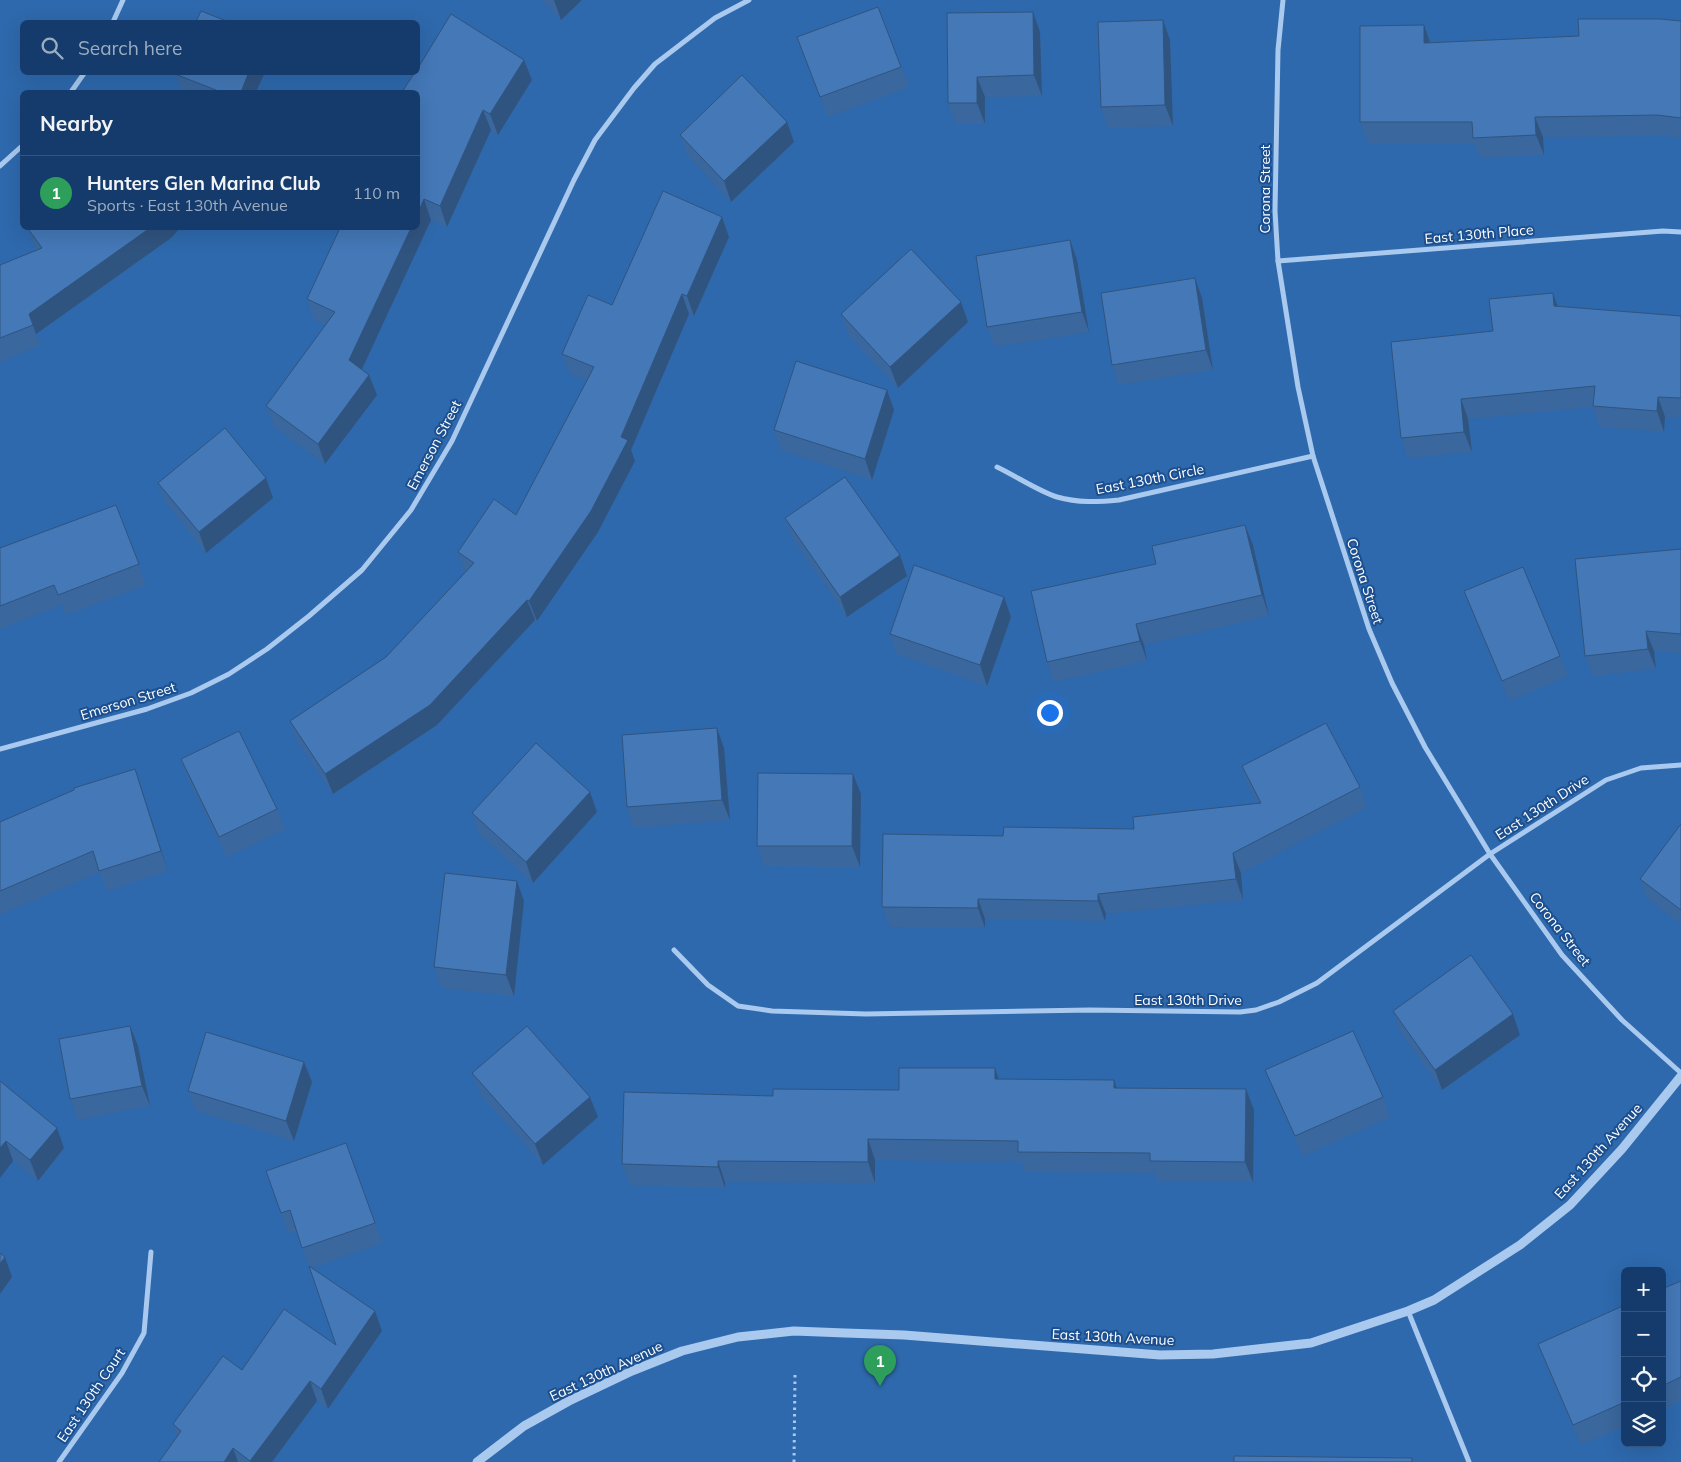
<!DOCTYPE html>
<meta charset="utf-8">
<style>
body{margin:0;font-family:Mulish,sans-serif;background:#214673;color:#f1f3f6}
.controls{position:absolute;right:15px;bottom:15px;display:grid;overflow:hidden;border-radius:8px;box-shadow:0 5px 20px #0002}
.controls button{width:45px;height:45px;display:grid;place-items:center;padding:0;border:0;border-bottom:1px solid #33557e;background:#143b6b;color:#f1f3f6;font:25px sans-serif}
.you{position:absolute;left:1049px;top:712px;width:18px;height:18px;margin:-12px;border:4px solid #fff;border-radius:50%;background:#1a73e8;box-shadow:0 0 0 8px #1a73e833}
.badge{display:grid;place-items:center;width:32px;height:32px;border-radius:50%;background:#e797bd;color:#fff;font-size:16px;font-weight:700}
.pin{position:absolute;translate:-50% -41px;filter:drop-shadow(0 1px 2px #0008)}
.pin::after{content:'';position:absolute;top:26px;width:18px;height:15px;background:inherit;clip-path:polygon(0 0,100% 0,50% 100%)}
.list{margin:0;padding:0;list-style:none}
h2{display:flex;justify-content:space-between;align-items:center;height:65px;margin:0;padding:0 20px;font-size:21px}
h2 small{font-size:16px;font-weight:400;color:#9dadc1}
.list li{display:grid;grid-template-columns:32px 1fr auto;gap:15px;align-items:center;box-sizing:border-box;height:75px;padding:0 20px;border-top:1px solid #33557e}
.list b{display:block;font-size:19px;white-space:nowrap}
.list p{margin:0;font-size:16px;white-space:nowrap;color:#9dadc1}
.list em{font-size:16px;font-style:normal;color:#9dadc1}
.icon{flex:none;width:28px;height:28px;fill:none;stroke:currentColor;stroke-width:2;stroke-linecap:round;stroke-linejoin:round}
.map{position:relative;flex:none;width:1681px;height:1462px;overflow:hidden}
.search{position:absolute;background:#143b6b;box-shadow:0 5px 20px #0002;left:20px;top:20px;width:400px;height:55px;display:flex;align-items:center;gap:12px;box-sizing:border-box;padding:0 18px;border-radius:8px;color:#9dadc1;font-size:19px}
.panel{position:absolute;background:#143b6b;box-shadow:0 5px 20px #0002;left:20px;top:90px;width:400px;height:140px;border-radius:8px}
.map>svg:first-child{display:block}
.green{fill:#2e69ad;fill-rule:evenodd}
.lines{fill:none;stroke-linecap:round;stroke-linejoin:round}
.path{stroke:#a9c9ee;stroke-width:3;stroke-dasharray:2.5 4;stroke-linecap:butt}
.minor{stroke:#a9c9ee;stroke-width:5}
.tertiary{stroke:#a9c9ee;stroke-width:9}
.wall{fill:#3a679d}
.shaded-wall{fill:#305480}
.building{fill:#4478b7;stroke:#305480}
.labels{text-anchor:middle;stroke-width:4;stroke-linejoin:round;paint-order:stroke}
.street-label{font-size:14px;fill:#fff;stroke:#1b4f8f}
</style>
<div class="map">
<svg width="1681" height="1462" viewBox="0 0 1681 1462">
<rect width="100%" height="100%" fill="#1b4f8f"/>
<!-- green -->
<path class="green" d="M0,0H1681V1462H0ZM22,22H418V72H22ZM22,92H418V228H22ZM1625,1271H1662V1443H1625Z"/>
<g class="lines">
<!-- path -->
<polyline class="path" points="794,1462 795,1374"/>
<!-- minor -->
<g class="minor">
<polyline points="1283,0 1278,50 1275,211 1278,261 1298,387 1313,456 1369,629 1392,683 1425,747 1490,854 1562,955 1622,1020 1681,1073"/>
<polyline points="113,22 123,0"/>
<polyline points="71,92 85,72"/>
<polyline points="0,166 22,146"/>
<polyline points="1278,261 1663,231 1681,232"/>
<path d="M997,467C1014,475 1040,492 1057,497C1078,503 1098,502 1119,500L1313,456"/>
<polyline points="0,749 147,709 191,693 229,674 267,649 309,616 362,570 411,510 452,441 574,180 595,140 634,88 655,64 715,18 749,0"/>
<polyline points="674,950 708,985 738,1006 772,1011 866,1014 1090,1010 1240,1012 1256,1010 1279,1002 1317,983 1490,854 1606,780 1641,768 1681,765"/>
<polyline points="1408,1311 1469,1462"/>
<polyline points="59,1462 122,1373 144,1333 151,1252"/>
</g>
<!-- tertiary -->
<polyline class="tertiary" points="477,1462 524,1426 569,1401 632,1371 682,1351 738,1337 794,1331 845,1333 904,1335 1160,1355 1213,1354 1311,1343 1408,1311 1434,1300 1520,1245 1570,1205 1622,1149 1681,1076"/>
</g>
<!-- wall -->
<g class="wall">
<polygon points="542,0 582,0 561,20"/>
<polygon points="878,7 909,87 828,117 797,37"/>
<polygon points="1033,12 1040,32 1042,96 985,97 985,124 956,124 948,103"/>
<polygon points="1681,21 1681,138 1665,136 1543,137 1544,155 1480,158 1474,143 1368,143 1360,122 1430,43 1579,36"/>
<polygon points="1170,40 1173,126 1108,128 1101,107"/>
<polygon points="175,74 256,92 182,92"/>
<polygon points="532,80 498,135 491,130 447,227 431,220 362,369 369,375 377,395 325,464 274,427 266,406 326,325 314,320 307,299 418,92"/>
<polygon points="680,135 794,142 731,202 687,155"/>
<polygon points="29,230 171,238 36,334 41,345 0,362 0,265 36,250"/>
<polygon points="729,237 694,316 689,314 631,450 635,461 598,532 537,621 535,620 437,725 333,794 297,741 290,721 386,657 465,572 458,552 516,515 587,381 570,374 562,354 612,305"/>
<polygon points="1077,260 1089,332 995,347 987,327"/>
<polygon points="1195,278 1202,298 1213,370 1119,385 1112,365"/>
<polygon points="961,302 968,322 898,388 848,335 841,314"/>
<polygon points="1557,306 1681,316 1681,418 1665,417 1664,432 1600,427 1593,407 1468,419 1472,452 1408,458 1401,438 1493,331"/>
<polygon points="894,410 872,480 781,450 774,430"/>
<polygon points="158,483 273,498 206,553 166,503"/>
<polygon points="116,505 146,585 66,615 62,605 0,629 0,548"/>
<polygon points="785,518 900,555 907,576 847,617 793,539"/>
<polygon points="1245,525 1253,545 1269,616 1144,645 1147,661 1054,682 1047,662 1156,564"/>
<polygon points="1681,549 1681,653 1654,651 1656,669 1593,676 1585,656"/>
<polygon points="1464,591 1560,656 1568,676 1509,701 1472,612"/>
<polygon points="1004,597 1011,617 987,686 897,654 890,634"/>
<polygon points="724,748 730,820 634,828 627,807"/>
<polygon points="181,759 277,809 285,829 227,857 188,780"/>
<polygon points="1242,766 1360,787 1367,807 1241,873 1243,900 1106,914 1105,921 985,919 985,928 890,927 882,907 1003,836 1134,829 1258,804 1249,787"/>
<polygon points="853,774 861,794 860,867 764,866 757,846"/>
<polygon points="142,790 168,871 107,891 100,872 0,915 0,822"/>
<polygon points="597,812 533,883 479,834 472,813"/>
<polygon points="1681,824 1681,924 1647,899 1640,879"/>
<polygon points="524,901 514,996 442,988 434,967"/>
<polygon points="1393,1011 1520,1035 1442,1090 1400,1031"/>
<polygon points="130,1026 138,1046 150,1106 78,1120 70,1099"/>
<polygon points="304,1062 312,1082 294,1141 196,1111 188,1091"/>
<polygon points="1265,1070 1383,1097 1390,1117 1303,1156 1273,1090"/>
<polygon points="472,1073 598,1117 543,1165 480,1094"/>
<polygon points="999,1079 1117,1088 1246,1089 1254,1110 1253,1182 1158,1182 1155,1173 1025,1172 1022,1162 875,1160 875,1183 725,1182 725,1188 630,1185 622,1164 773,1096 899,1090"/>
<polygon points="0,1081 57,1128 64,1148 38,1181 13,1161 0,1178"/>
<polygon points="346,1143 382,1243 311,1268 375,1311 382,1331 328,1409 317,1401 272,1462 159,1462 177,1437 173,1424 242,1370 336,1345 297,1231 288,1233 266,1171"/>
<polygon points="1681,1281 1681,1401 1662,1409 1662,1289"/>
<polygon points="1625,1305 1625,1426 1581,1445 1545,1364 1538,1344"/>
</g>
<!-- shaded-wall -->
<g class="shaded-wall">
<polygon points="554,0 582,0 561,20"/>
<polygon points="1033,12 1040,32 1042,96 1034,75"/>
<polygon points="1163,20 1170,40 1173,126 1165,105"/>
<polygon points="1424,25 1431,45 1424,43"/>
<polygon points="524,60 532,80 498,135 490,114"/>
<polygon points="249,72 265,72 256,92 241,92"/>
<polygon points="977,77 985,97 985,124 977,103"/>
<polygon points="483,110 491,130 447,227 440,206"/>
<polygon points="1535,117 1543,137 1544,155 1536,135"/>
<polygon points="787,122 794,142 731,202 724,181"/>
<polygon points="424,199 431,220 357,380 349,360 411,228 418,228 418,213"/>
<polygon points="722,217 729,237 694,316 687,296"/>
<polygon points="150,228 180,228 171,238 36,334 29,314"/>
<polygon points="1070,240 1077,260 1089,332 1082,312"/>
<polygon points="1195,278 1202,298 1213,370 1206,350"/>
<polygon points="1553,293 1560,313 1554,306"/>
<polygon points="682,294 689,314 631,450 635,461 598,532 537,621 529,601 621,437"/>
<polygon points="961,302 968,322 898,388 890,367"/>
<polygon points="369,375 377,395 325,464 318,444"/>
<polygon points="887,390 894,410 872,480 865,459"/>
<polygon points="1658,397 1665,417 1664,432 1657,411"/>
<polygon points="1461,399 1468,419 1472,452 1464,432"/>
<polygon points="266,478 273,498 206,553 199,532"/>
<polygon points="1245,525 1253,545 1269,616 1262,595"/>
<polygon points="900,555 907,576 847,617 840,597"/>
<polygon points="1004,597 1011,617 987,686 980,665"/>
<polygon points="527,600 535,620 437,725 333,794 325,774"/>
<polygon points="1136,624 1144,645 1147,661 1140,641"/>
<polygon points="1646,631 1654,651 1656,669 1648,649"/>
<polygon points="717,728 724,748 730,820 722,800"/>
<polygon points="135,769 142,790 168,871 161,851"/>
<polygon points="853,774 861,794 860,867 852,846"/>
<polygon points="590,792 597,812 533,883 526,862"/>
<polygon points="1233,853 1241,873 1243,900 1236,879"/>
<polygon points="517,881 524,901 514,996 506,975"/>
<polygon points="1098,894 1106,914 1105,921 1098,901"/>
<polygon points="978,899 985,919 985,928 978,908"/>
<polygon points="1513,1014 1520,1035 1442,1090 1435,1070"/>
<polygon points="130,1026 138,1046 150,1106 142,1086"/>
<polygon points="304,1062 312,1082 294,1141 286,1121"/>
<polygon points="995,1068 1002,1089 995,1079"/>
<polygon points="1114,1080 1121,1100 1114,1088"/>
<polygon points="1246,1089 1254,1110 1253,1182 1245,1162"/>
<polygon points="590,1097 598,1117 543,1165 535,1144"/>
<polygon points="57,1128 64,1148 38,1181 30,1160"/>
<polygon points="868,1139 875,1160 875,1183 868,1162"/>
<polygon points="6,1141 13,1161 0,1178 0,1148"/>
<polygon points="718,1161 725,1182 725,1188 718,1167"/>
<polygon points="5,1257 12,1277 0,1294 0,1264"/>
<polygon points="375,1311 382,1331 328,1409 321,1389"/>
<polygon points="310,1381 317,1401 272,1462 251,1462 250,1461"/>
<polygon points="233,1448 238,1462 224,1462"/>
</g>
<!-- building -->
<g class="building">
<polygon points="878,7 901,67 820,97 797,37"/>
<polygon points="201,11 229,22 196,22"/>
<polygon points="1033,12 1034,75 977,77 977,103 948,103 947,13"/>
<polygon points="451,14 524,60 490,114 483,110 440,206 424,199 418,213 418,92 402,92 415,72 418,72 418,68"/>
<polygon points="1578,19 1660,19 1681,21 1681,118 1657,115 1535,117 1536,135 1473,138 1472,122 1360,122 1360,26 1424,25 1424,43 1579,36"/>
<polygon points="1163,20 1165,105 1101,107 1098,22"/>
<polygon points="175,72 249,72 241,92 221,92 175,74"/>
<polygon points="742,75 787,122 724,181 680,135"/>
<polygon points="663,191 722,217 687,296 682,294 621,437 628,440 591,511 529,601 527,600 430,705 325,774 290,721 386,657 474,563 458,552 494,499 516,515 594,367 562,354 588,295 612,305"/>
<polygon points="33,228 150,228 29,314 33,325 0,338 0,265 42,248 29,230"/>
<polygon points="340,228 411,228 349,360 369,375 318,444 266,406 335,312 307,299"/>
<polygon points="1070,240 1082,312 987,327 976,256"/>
<polygon points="911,249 961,302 890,367 841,314"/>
<polygon points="1195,278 1206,350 1112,365 1101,293"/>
<polygon points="1553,293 1554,306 1681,316 1681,398 1658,397 1657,411 1593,406 1595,386 1461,399 1464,432 1401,438 1391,342 1493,331 1489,299"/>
<polygon points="796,361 887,390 865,459 774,430"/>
<polygon points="225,428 266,478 199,532 158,483"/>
<polygon points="845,477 900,555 840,597 785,518"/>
<polygon points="116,505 139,564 58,595 54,585 0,606 0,548"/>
<polygon points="1245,525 1262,595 1136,624 1140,641 1047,662 1031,591 1156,564 1152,546"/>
<polygon points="1681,549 1681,634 1646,631 1648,649 1585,656 1575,559"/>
<polygon points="914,565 1004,597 980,665 890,634"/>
<polygon points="1523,567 1560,656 1502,681 1464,591"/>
<polygon points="1326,723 1360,787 1233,853 1236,879 1098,894 1098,901 978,899 978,908 882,907 883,834 1003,836 1004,827 1134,829 1133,817 1261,803 1242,766"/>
<polygon points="717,728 722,800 627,807 622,735"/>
<polygon points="239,731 277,809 219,837 181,759"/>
<polygon points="536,743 590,792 526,862 472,813"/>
<polygon points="135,769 161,851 99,871 93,851 0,891 0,822 74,790 74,788"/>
<polygon points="758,773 853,774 852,846 757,846"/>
<polygon points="1681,824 1681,910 1640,879"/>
<polygon points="445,873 517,881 506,975 434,967"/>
<polygon points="1471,955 1513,1014 1435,1070 1393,1011"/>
<polygon points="130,1026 142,1086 70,1099 59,1039"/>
<polygon points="527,1026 590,1097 535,1144 472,1073"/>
<polygon points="1353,1031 1383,1097 1295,1136 1265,1070"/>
<polygon points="206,1032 304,1062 286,1121 188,1091"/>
<polygon points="899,1068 995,1068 995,1079 1114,1080 1114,1088 1246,1089 1245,1162 1150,1161 1150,1153 1018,1152 1018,1141 868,1139 868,1162 718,1161 718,1167 622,1164 624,1092 773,1096 773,1089 899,1090"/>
<polygon points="0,1081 57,1128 30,1160 6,1141 0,1148"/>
<polygon points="346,1143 375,1223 302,1248 290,1210 281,1213 266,1171"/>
<polygon points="0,1253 5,1257 0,1264"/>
<polygon points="309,1266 375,1311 321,1389 310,1381 250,1461 233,1448 224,1462 159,1462 181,1431 173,1424 223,1356 242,1370 284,1309 336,1345"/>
<polygon points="1681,1281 1681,1377 1662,1386 1662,1289"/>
<polygon points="1625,1305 1625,1402 1573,1425 1538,1344"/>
<polygon points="1234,1456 1412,1458 1412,1462 1234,1462"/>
</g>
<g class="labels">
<!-- street labels -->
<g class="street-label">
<text transform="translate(1265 189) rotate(-90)" y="5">Corona Street</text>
<text transform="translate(1479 234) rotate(-5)" y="5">East 130th Place</text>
<text transform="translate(434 445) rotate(-62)" y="5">Emerson Street</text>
<text transform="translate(1150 479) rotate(-11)" y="5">East 130th Circle</text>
<text transform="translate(1365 581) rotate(72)" y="5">Corona Street</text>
<text transform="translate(128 701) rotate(-17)" y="5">Emerson Street</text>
<text transform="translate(1542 807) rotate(-33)" y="5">East 130th Drive</text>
<text transform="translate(1560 929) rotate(52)" y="5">Corona Street</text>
<text x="1188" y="1005">East 130th Drive</text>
<text transform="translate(1598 1151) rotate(-48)" y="5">East 130th Avenue</text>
<text transform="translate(1113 1337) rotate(3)" y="5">East 130th Avenue</text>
<text transform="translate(606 1371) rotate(-25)" y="5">East 130th Avenue</text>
<text transform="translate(91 1395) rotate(-56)" y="5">East 130th Court</text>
</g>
</g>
</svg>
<div class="controls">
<button>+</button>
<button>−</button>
<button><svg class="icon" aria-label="locate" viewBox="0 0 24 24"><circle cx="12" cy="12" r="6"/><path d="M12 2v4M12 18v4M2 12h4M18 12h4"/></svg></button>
<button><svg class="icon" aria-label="layers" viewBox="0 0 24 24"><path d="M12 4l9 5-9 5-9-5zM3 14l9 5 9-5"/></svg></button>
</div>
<div class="you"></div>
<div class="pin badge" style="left:880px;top:1386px;background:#2e9e5b">1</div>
<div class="search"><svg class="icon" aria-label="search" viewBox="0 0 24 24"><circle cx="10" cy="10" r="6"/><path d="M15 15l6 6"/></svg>Search here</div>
<section class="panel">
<h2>Nearby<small></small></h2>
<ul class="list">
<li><span class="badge" style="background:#2e9e5b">1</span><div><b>Hunters Glen Marina Club</b><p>Sports · East 130th Avenue</p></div><em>110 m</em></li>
</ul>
</section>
</div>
